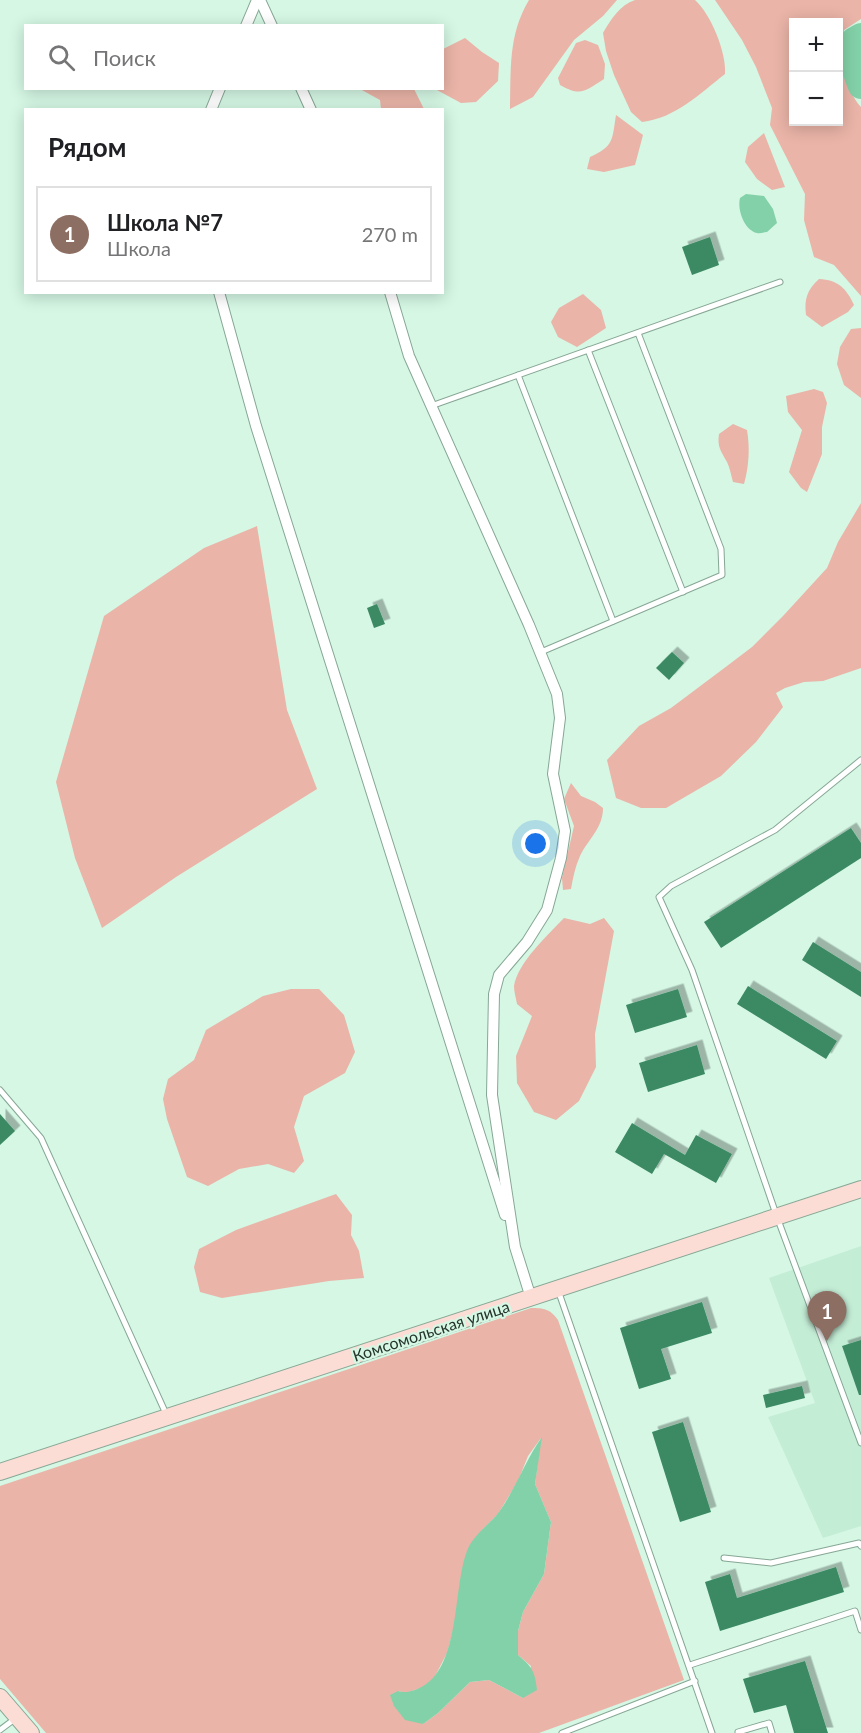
<!DOCTYPE html>
<html lang="ru">
<meta charset="utf-8">
<style>
body{margin:0;font-family:Lato,sans-serif;background:#f2f2f2;color:#202124}
.controls{position:absolute;right:18px;top:18px;display:grid;overflow:hidden;border-radius:0px;box-shadow:0 3px 15px #0003}
.controls button{width:54px;height:54px;display:grid;place-items:center;padding:0;border:0;border-bottom:2px solid #e0e0e0;background:#fff;color:#202124;font:30px sans-serif}
.you{position:absolute;left:536px;top:844px;width:21px;height:21px;margin:-15px;border:4px solid #fff;border-radius:50%;background:#1a73e8;box-shadow:0 0 0 9px #1a73e833}
.badge{display:grid;place-items:center;width:39px;height:39px;border-radius:50%;background:#cb4023;color:#fff;font-size:20px;font-weight:700}
.pin{position:absolute;translate:-50% -50px;filter:drop-shadow(0 2px 3px #0008)}
.pin::after{content:'';position:absolute;top:32px;width:21px;height:18px;background:inherit;clip-path:polygon(0 0,100% 0,50% 100%)}
.list{margin:0;padding:0;list-style:none}
h2{display:flex;justify-content:space-between;align-items:center;height:78px;margin:0;padding:0 24px;font-size:26px}
h2 small{font-size:20px;font-weight:400;color:#757577}
.list li{display:grid;grid-template-columns:39px 1fr auto;gap:18px;align-items:center;box-sizing:border-box;height:96px;margin:0 12px 12px;padding:0 12px;border:2px solid #e0e0e0;border-radius:0px}
.list b{display:block;font-size:22px;white-space:nowrap}
.list p{margin:0;font-size:20px;white-space:nowrap;color:#757577}
.list em{font-size:20px;font-style:normal;color:#757577}
.icon{flex:none;width:33px;height:33px;fill:none;stroke:currentColor;stroke-width:2;stroke-linecap:round;stroke-linejoin:round}
.map{position:relative;flex:none;width:861px;height:1733px;overflow:hidden}
.search{position:absolute;background:#fff;box-shadow:0 3px 15px #0003;left:24px;top:24px;width:420px;height:66px;display:flex;align-items:center;gap:15px;box-sizing:border-box;padding:0 21px;border-radius:0px;color:#757577;font-size:22px}
.panel{position:absolute;background:#fff;box-shadow:0 3px 15px #0003;left:24px;top:108px;width:420px;height:186px;border-radius:0px}
.map>svg:first-child{display:block}
.built{fill:#c4edd6}
.green{fill:#eab4a8;fill-rule:evenodd}
.water{fill:#83d1a8}
.lines{fill:none;stroke-linecap:round;stroke-linejoin:round}
.river{stroke:#83d1a8;stroke-width:26}
.building{fill:#3b8a64;filter:url(#shadow)}
.lane-casing{stroke:#87a795;stroke-width:7}
.street-casing{stroke:#87a795;stroke-width:12}
.secondary-casing{stroke:#87a795;stroke-width:18}
.lane{stroke:#fff;stroke-width:5}
.street{stroke:#fff;stroke-width:10}
.secondary{stroke:#fbddd6;stroke-width:16}
.labels{text-anchor:middle;stroke-width:4.5;stroke-linejoin:round;paint-order:stroke}
.street-label{font-size:16px;fill:#26342c;stroke:#d5f7e4}
</style>
<div class="map">
<svg width="861" height="1733" viewBox="0 0 861 1733">
<defs>
<filter id="shadow"><feDropShadow dx="5.5" dy="-5.5" stdDeviation="0" flood-color="#0004"/></filter>
</defs>
<rect width="100%" height="100%" fill="#d5f7e4"/>
<!-- built -->
<polygon class="built" points="861,1246 861,1526 823,1538 768,1417 815,1403 769,1278"/>
<!-- green -->
<g class="green">
<path d="M529,0H617L603,16L574,40L533,97L510,109C511,70 508,35 529,0Z"/>
<path d="M635,0H695C711,14 727,54 725,74C699,94 676,118 642,122L631,112L614,75L606,51L603,33C611,19 620,5 635,0Z"/>
<path d="M715,0H861V19L844,30C844,55 843,88 861,107V296L834,265L814,257L804,220L805,194L770,125L772,108L756,67L742,40ZM794,22H838V122H794Z"/>
<polygon points="465,38 482,52 499,63 498,81 476,102 461,103 435,89 442,88 443,49"/>
<path d="M585,40L598,45L605,64L604,79C585,91 581,97 560,85L558,78L576,43Z"/>
<polygon points="360,89 414,89 424,109 381,109 380,100"/>
<path d="M616,115L643,135L635,165L604,172L587,169L590,157C614,146 612,140 616,115Z"/>
<polygon points="764,133 785,187 772,190 757,179 745,162 748,147"/>
<path d="M819,279C838,280 846,288 854,305L848,312L822,327L806,315C804,299 807,290 819,279Z"/>
<polygon points="583,294 601,310 606,328 577,347 558,337 551,322 559,308"/>
<polygon points="861,328 861,398 844,385 837,364 840,347 851,329"/>
<polygon points="814,389 823,392 827,403 822,427 822,454 807,492 801,488 789,472 802,430 788,412 786,396"/>
<path d="M733,424L747,430C750,448 749,466 744,484L733,482C731,475 730,468 727,462C721,451 717,447 719,434Z"/>
<polygon points="861,503 861,668 823,681 804,682 785,688 776,693 783,707 756,742 721,776 666,808 641,808 616,798 607,760 639,726 671,708 727,666 752,647 783,616 827,568 838,542"/>
<polygon points="257,526 287,710 317,789 176,877 102,928 75,858 56,782 104,616 204,548"/>
<path d="M571,783L581,796L595,802L603,808C603,828 589,838 580,856C575,867 573,878 571,889L563,890L562,878L574,826L564,799Z"/>
<path d="M564,918L590,924L604,918L614,931L595,1034L596,1067L579,1101L556,1120L534,1112L517,1083L516,1056L532,1016L517,1004C516,998 514,992 514,986C518,962 548,935 564,918Z"/>
<polygon points="291,989 319,989 344,1015 355,1052 345,1073 304,1096 294,1127 304,1161 294,1173 268,1164 239,1169 208,1186 187,1177 167,1119 163,1099 168,1079 194,1060 206,1030 263,996"/>
<polygon points="336,1194 352,1215 351,1235 359,1251 364,1278 329,1281 222,1298 200,1292 194,1267 199,1249 236,1230"/>
<path d="M531,1308C544,1308 550,1309 558,1320L684,1680L539,1733H46L0,1679V1486ZM541,1438L535,1484L551,1522L544,1574L523,1612L518,1631V1655L531,1666L523,1698L489,1680L470,1682L438,1713L423,1724L398,1691L406,1693L424,1687L433,1680L447,1653L481,1531L498,1514L518,1481L528,1456Z"/>
</g>
<!-- water -->
<g class="water">
<path d="M746,194L764,196L773,209L777,223L767,232C764,232 760,234 757,233C744,230 737,209 740,198Z"/>
<path d="M542,1437L535,1484L551,1522L544,1574L523,1612L518,1631V1655C532,1667 535,1671 537,1690L523,1698L489,1680L470,1682L438,1713L423,1724L405,1720L394,1706L390,1695L398,1691C405,1693 408,1692 415,1690C462,1674 452,1589 467,1551C473,1535 489,1525 499,1512C516,1488 525,1461 542,1437Z"/>
</g>
<g class="lines">
<!-- river -->
<path class="river" d="M861,36L854,40C850,58 854,69 861,86"/>
</g>
<!-- building -->
<g class="building">
<polygon points="710,237 719,265 692,275 682,247"/>
<polygon points="377,604 385,624 374,628 367,608"/>
<polygon points="672,652 684,663 669,680 656,668"/>
<polygon points="851,828 861,843 861,858 721,948 704,922"/>
<polygon points="813,942 861,972 861,997 802,960"/>
<polygon points="748,986 837,1041 826,1059 737,1004"/>
<polygon points="678,989 687,1017 635,1033 626,1005"/>
<polygon points="697,1045 705,1074 648,1092 639,1063"/>
<polygon points="0,1114 15,1131 0,1145"/>
<polygon points="632,1123 685,1155 696,1135 732,1154 716,1183 664,1154 652,1174 615,1152"/>
<polygon points="702,1302 712,1333 661,1349 671,1379 639,1389 620,1328"/>
<polygon points="861,1340 861,1395 859,1395 842,1346"/>
<polygon points="802,1386 805,1398 766,1408 763,1395"/>
<polygon points="683,1422 711,1512 680,1522 652,1432"/>
<polygon points="836,1567 844,1592 720,1631 705,1582 730,1574 737,1598"/>
<polygon points="805,1661 828,1733 794,1733 786,1705 754,1713 743,1679"/>
</g>
<g class="lines">
<defs>
<g id="lane">
<polyline points="588,350 683,592"/>
<polyline points="518,375 613,621"/>
<polyline points="431,406 780,282"/>
<polyline points="541,652 722,575 721,549 638,333"/>
<polyline points="861,760 775,830 671,886 659,897 692,970 777,1217 861,1443"/>
<polyline points="0,1090 41,1138 167,1416"/>
<polyline points="558,1290 712,1733"/>
<polyline points="724,1558 771,1563 859,1543 861,1546"/>
<polyline points="690,1665 855,1611 861,1630"/>
<polyline points="0,1730 16,1718"/>
<polyline points="738,1732 769,1723 772,1733"/>
<polyline points="562,1733 695,1681"/>
</g>
<g id="street">
<polyline points="260,0 272,26"/>
<polyline points="246,26 257,0"/>
<polyline points="301,88 311,110"/>
<polyline points="211,110 220,88"/>
<polyline points="219,292 256,426 505,1215"/>
<polyline points="390,292 409,356 529,625 557,694 560,718 553,774 565,831 561,858 547,910 527,942 499,975 494,994 492,1095 515,1247 531,1298"/>
</g>
<g id="secondary">
<polyline points="0,1472 861,1189"/>
<polyline points="0,1697 31,1733"/>
</g>
</defs>
<!-- lane casing -->
<use href="#lane" class="lane-casing"/>
<!-- street casing -->
<use href="#street" class="street-casing"/>
<!-- secondary casing -->
<use href="#secondary" class="secondary-casing"/>
<!-- lane -->
<use href="#lane" class="lane"/>
<!-- street -->
<use href="#street" class="street"/>
<!-- secondary -->
<use href="#secondary" class="secondary"/>
</g>
<g class="labels">
<!-- street labels -->
<g class="street-label">
<text transform="translate(431 1331) rotate(-18)" y="6">Комсомольская улица</text>
</g>
</g>
</svg>
<div class="controls">
<button>+</button>
<button>−</button>
</div>
<div class="you"></div>
<div class="pin badge" style="left:827px;top:1341px;background:#8d6e63">1</div>
<div class="search"><svg class="icon" aria-label="search" viewBox="0 0 24 24"><circle cx="10" cy="10" r="6"/><path d="M15 15l6 6"/></svg>Поиск</div>
<section class="panel">
<h2>Рядом<small></small></h2>
<ul class="list">
<li><span class="badge" style="background:#8d6e63">1</span><div><b>Школа №7</b><p>Школа</p></div><em>270 m</em></li>
</ul>
</section>
</div>
